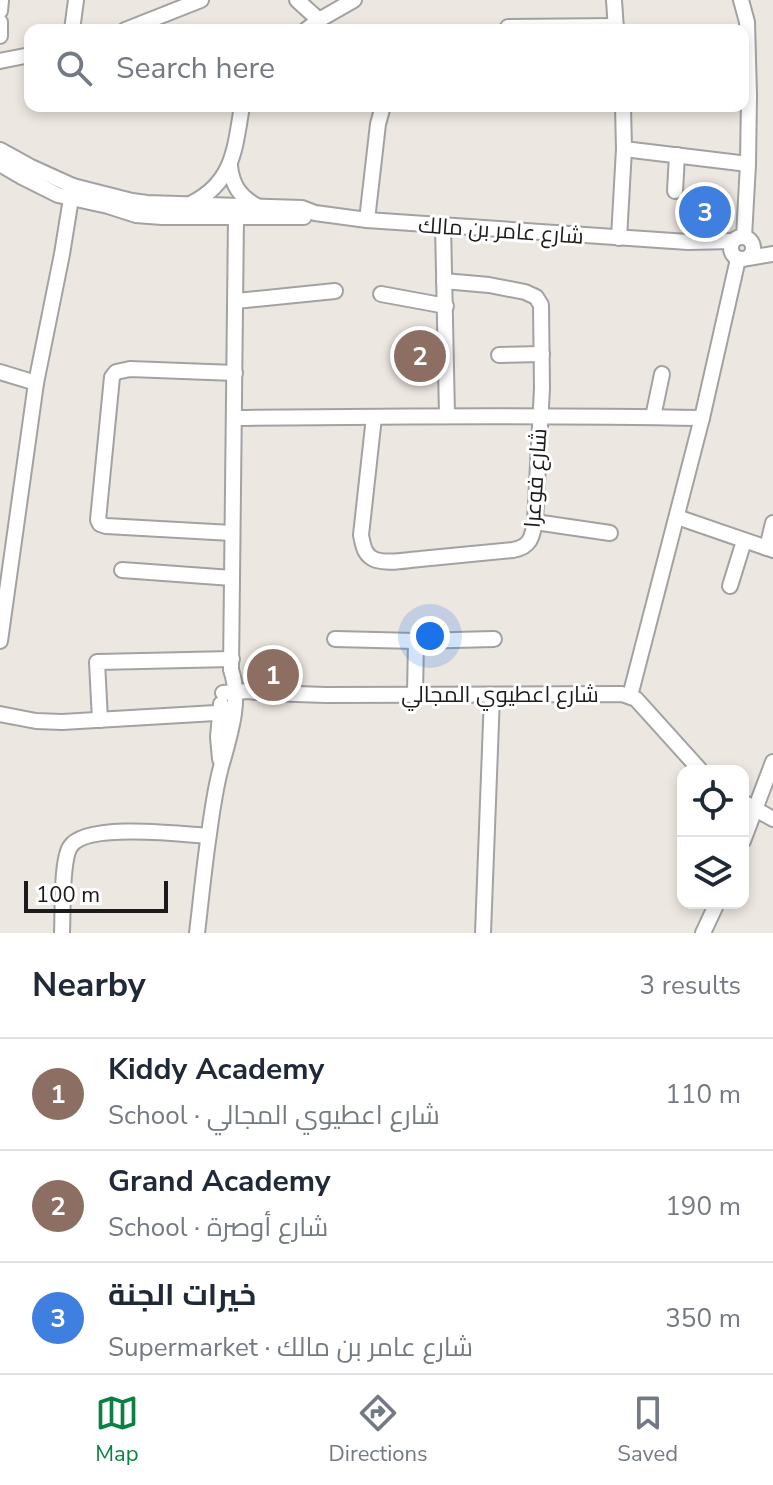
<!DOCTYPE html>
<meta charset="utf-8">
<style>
body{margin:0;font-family:"Nunito Sans",Cairo,sans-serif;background:#f2f2f3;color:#1f2937}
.controls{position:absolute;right:24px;bottom:24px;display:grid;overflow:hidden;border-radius:16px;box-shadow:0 4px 12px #0003}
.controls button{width:72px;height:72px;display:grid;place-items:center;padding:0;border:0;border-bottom:2px solid #e0e1e3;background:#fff;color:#1f2937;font:40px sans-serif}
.scale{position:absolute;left:24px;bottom:20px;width:144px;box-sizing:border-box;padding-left:8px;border:4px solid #1b1b1b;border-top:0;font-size:22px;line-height:28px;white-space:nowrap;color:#1b1b1b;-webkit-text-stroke:6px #fff;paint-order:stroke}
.you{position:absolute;left:430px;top:636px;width:28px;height:28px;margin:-20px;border:6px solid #fff;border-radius:50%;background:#1a73e8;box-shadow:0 0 0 12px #1a73e833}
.badge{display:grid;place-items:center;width:52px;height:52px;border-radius:50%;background:#0b8043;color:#fff;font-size:26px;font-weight:700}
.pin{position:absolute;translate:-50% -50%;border:4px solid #fff;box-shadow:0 2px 8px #0006}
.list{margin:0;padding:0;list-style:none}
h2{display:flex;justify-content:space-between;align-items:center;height:104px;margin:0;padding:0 32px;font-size:34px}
h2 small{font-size:26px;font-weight:400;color:#747a83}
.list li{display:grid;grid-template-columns:52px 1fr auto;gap:24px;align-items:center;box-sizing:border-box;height:112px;padding:0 32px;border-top:2px solid #e0e1e3}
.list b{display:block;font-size:30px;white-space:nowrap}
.list p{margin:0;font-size:26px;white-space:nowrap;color:#747a83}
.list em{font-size:26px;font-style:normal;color:#747a83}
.icon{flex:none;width:44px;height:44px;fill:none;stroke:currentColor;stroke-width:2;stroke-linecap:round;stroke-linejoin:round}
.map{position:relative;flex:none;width:773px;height:933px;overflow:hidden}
.search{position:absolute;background:#fff;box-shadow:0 4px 12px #0003;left:24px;right:24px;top:24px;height:88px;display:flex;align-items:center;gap:20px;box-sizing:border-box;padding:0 28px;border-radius:16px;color:#747a83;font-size:30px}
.sheet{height:440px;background:#fff}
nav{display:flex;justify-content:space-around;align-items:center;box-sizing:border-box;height:112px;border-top:2px solid #e0e1e3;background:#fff;font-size:22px;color:#747a83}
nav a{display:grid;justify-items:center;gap:4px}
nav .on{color:#0b8043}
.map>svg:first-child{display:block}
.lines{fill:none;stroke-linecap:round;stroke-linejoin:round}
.minor-casing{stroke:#a2a2a2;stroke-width:18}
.minor{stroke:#fff;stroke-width:14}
.labels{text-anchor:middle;stroke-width:6;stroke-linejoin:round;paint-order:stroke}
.street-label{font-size:22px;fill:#1b1b1b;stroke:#fff}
</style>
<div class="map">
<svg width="773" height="933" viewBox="0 0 773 933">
<rect width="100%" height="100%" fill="#ede7e1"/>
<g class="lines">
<defs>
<g id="minor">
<polyline points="297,0 319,20"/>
<polyline points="614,0 616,30"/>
<polyline points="741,0 747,22 749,96 748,164 744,237"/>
<polyline points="0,11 1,0"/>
<polyline points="0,22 0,36"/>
<polyline points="508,27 616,26"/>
<polyline points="72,30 76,0"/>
<polyline points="125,30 201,0"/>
<polyline points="306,30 319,20 354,0"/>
<polyline points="0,61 30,55"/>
<polyline points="624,149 748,164"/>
<polyline points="0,150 29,166 73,186 132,201 147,203 302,208 315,213 367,220 688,242 733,241"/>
<polyline points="0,164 22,177 58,195 108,206 136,215 162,217 304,217"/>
<path d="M230,166C232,185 240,197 257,206"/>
<polyline points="675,191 677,155"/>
<path d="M192,203C234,182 235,147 242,106"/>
<polyline points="367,220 378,124 383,106"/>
<polyline points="443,225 447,415"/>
<circle cx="742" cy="248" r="11"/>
<polyline points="619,238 624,149 623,106"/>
<polyline points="748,258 773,254"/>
<polyline points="381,294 446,306"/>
<polyline points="236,301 335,291"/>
<polyline points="499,355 542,354"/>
<polyline points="0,372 36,383"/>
<path d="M374,417L361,535C363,545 364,556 376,560C389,564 406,560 420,559C451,556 482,553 513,550C530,547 532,538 535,522L542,388L541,305L536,297L525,292L489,285L444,281"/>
<polyline points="653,417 662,374"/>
<path d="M235,418C391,416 547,415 702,418"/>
<polyline points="677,517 773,550"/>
<polyline points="535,522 610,533"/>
<polyline points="232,533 106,526 100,524 98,520 112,377 116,372 130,369 235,373"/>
<polyline points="767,548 773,523"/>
<polyline points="122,570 232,578"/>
<polyline points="730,586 744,541"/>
<polyline points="335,639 416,641"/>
<polyline points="0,641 36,383 62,254 73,186"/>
<polyline points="223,693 248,691 267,693 326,695 622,694 636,699 701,771"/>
<polyline points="415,694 416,641 494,639"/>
<polyline points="630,696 702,418 738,259"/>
<polyline points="0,714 36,721 62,722 233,712"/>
<polyline points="100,720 97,662 232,659"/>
<polyline points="220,759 218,737 221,704"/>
<polyline points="743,802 773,819"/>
<polyline points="743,841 773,762"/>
<path d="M62,933C63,914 61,862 70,847C85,822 181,834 208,836"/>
<path d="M197,933C201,900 204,867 209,834C212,812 215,789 221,767C229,738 242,700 231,670L236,217"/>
<polyline points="483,933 492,696"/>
<polyline points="703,933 717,903"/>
</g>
</defs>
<!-- minor casing -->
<use href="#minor" class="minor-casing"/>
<!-- minor -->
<use href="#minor" class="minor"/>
</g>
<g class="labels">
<!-- street labels -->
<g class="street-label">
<text transform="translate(501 230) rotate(4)" y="8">شارع عامر بن مالك</text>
<text transform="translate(535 478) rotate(-86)" y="8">شارع فوعرا</text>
<text x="500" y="702">شارع اعطيوي المجالي</text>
</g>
</g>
</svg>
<div class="controls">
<button><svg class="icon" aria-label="locate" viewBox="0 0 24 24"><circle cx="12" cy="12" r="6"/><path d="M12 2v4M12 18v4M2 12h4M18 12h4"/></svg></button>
<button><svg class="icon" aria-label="layers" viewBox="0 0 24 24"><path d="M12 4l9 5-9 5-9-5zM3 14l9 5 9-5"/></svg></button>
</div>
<div class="scale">100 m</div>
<div class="you"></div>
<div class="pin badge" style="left:273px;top:675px;background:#8d6e63">1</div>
<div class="pin badge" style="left:420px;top:356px;background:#8d6e63">2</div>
<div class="pin badge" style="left:705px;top:212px;background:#3f7fe0">3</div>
<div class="search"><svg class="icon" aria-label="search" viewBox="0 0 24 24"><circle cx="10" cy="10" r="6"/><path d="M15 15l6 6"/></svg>Search here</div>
</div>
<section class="sheet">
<h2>Nearby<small>3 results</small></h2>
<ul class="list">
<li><span class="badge" style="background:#8d6e63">1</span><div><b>Kiddy Academy</b><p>School · شارع اعطيوي المجالي</p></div><em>110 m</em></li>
<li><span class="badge" style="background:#8d6e63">2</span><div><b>Grand Academy</b><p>School · شارع أوصرة</p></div><em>190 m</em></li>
<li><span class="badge" style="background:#3f7fe0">3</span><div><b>خيرات الجنة</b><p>Supermarket · شارع عامر بن مالك</p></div><em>350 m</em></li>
</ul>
</section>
<nav>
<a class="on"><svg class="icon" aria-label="map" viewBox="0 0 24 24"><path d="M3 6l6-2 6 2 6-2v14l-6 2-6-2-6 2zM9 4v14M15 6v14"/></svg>Map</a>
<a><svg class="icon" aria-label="directions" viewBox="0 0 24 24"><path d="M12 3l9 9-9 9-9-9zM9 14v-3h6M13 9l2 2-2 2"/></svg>Directions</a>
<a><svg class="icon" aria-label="saved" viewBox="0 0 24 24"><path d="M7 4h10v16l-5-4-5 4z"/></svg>Saved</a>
</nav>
